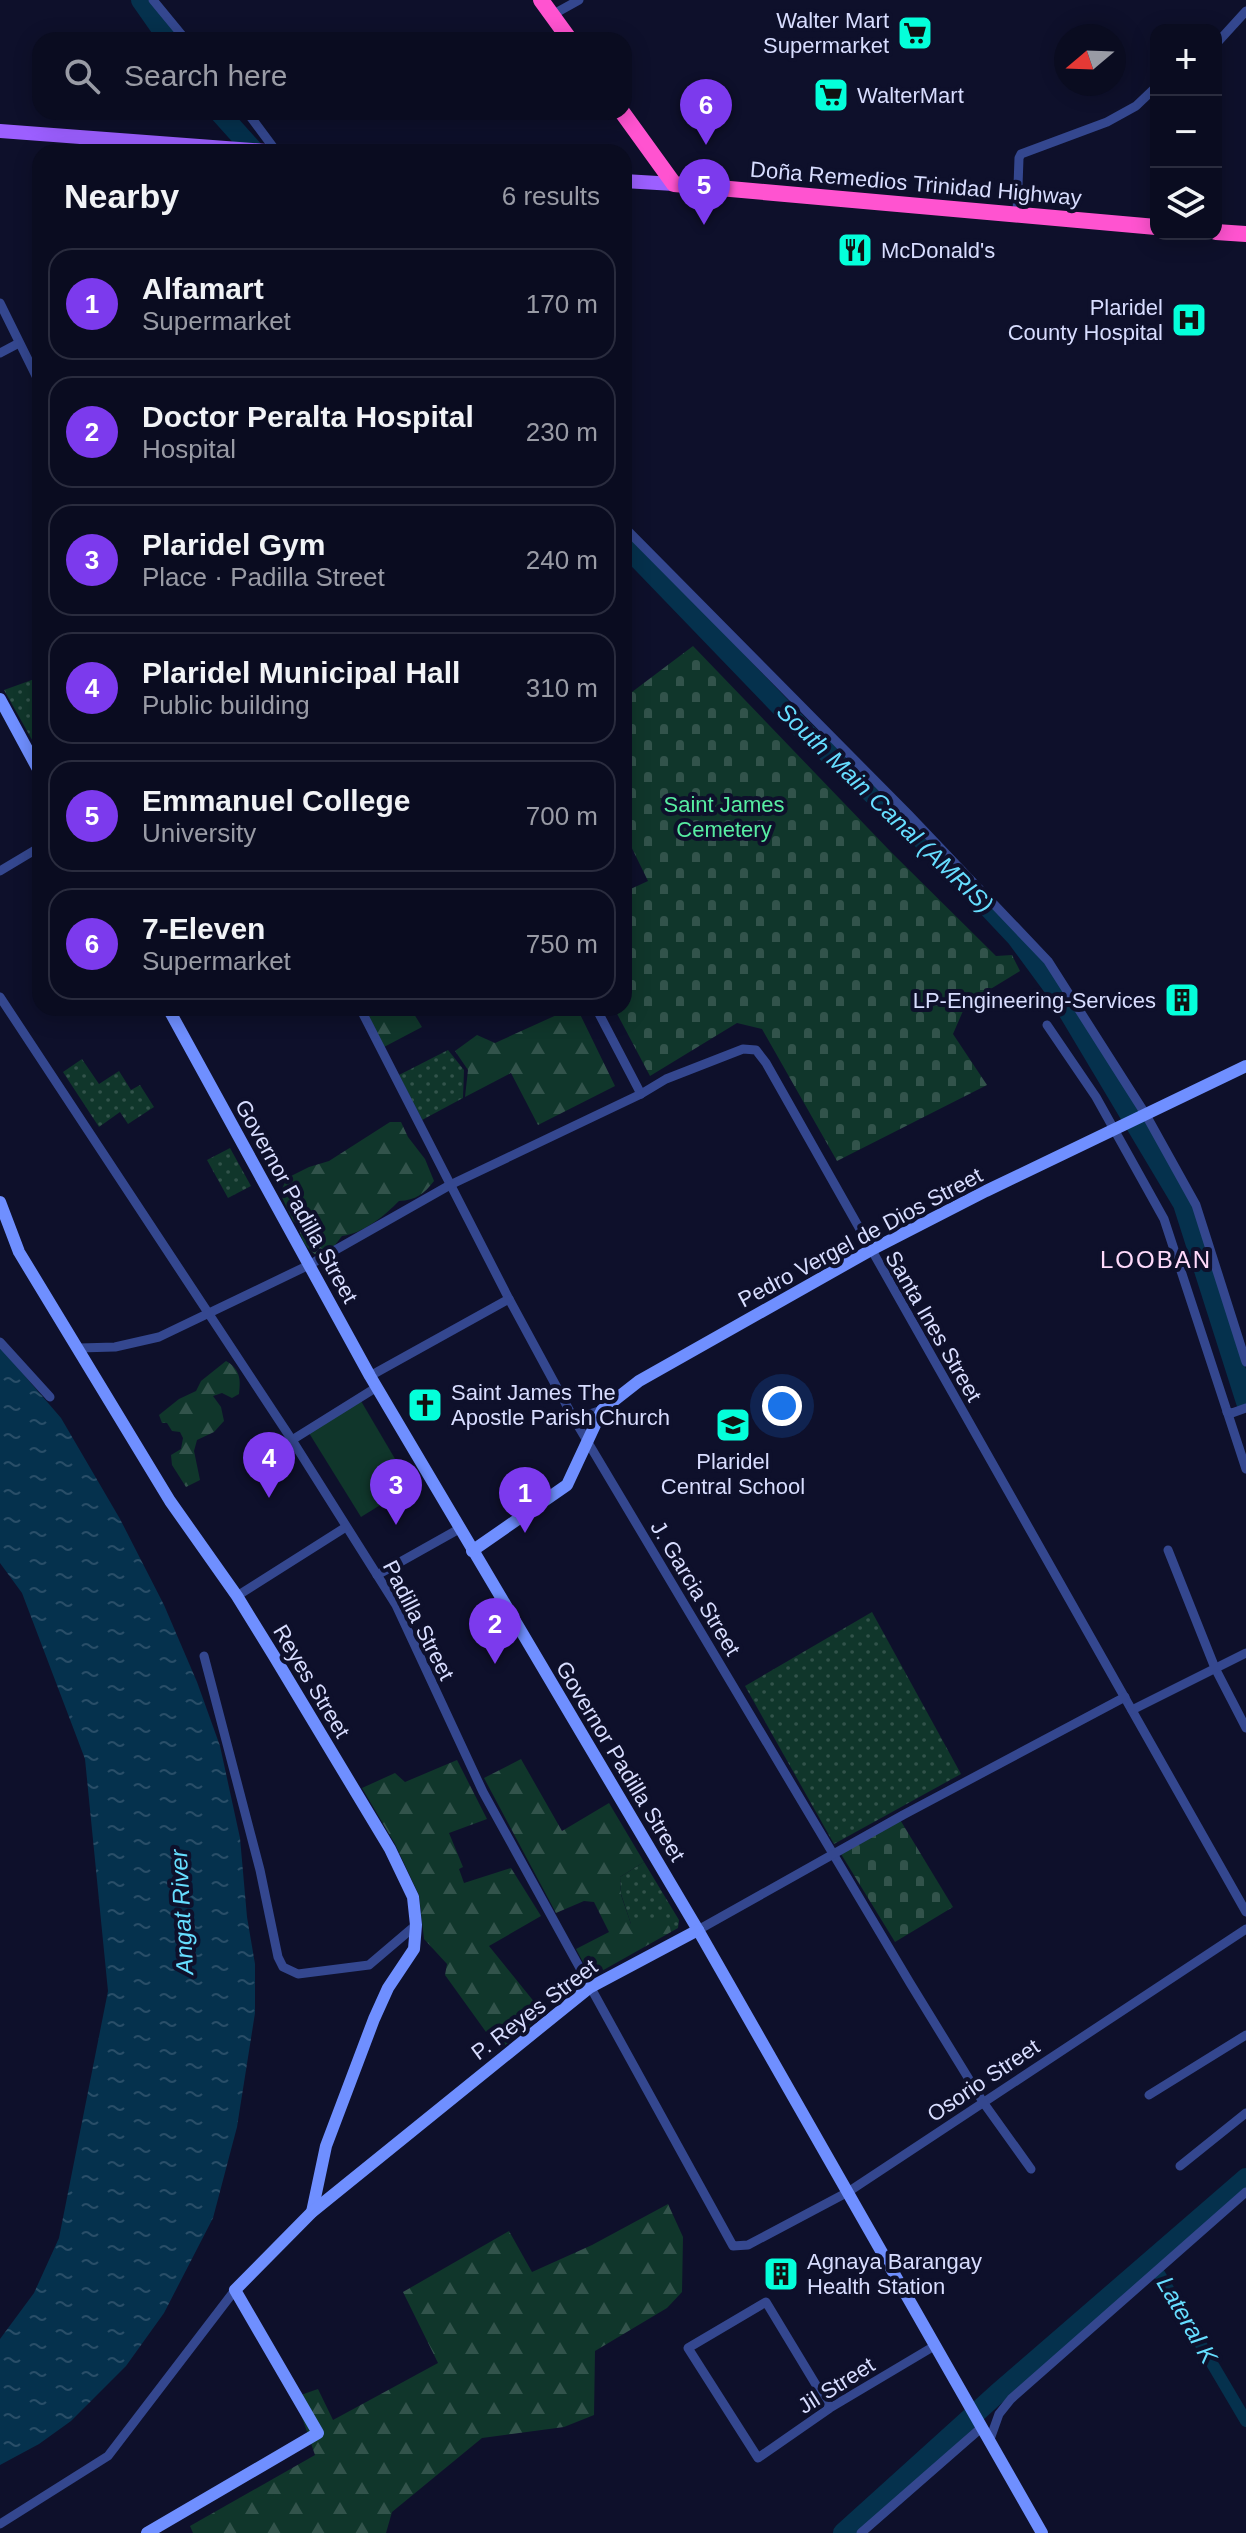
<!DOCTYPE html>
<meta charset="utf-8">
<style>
body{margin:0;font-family:Arial,sans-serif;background:#181a2d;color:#f1f3f6}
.controls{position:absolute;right:24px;top:24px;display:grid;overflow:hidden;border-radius:16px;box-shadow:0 4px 20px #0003}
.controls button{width:72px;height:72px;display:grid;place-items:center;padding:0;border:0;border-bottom:2px solid #2a2c3e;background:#0a0c20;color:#f1f3f6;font:40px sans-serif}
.compass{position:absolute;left:1054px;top:24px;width:72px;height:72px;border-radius:50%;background:#0a0c20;box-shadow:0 4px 20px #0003;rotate:251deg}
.you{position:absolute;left:782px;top:1406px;width:28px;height:28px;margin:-20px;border:6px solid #fff;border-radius:50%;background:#1a73e8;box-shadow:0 0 0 12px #1a73e833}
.badge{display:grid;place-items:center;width:52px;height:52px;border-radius:50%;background:#7c3aed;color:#fff;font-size:26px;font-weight:700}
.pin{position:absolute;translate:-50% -66px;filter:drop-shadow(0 2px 4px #0008)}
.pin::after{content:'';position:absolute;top:42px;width:28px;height:24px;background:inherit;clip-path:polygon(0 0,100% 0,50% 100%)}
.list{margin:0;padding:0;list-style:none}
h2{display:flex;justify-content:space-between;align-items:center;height:104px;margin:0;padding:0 32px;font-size:34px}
h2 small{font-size:26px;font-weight:400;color:#999ba5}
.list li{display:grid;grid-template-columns:52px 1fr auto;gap:24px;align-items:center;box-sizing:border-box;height:112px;margin:0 16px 16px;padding:0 16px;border:2px solid #2a2c3e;border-radius:24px}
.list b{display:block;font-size:30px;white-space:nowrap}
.list p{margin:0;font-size:26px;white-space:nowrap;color:#999ba5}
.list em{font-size:26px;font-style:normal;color:#999ba5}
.icon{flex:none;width:44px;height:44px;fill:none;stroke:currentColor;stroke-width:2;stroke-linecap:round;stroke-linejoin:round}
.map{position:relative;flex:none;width:1246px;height:2533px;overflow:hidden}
.search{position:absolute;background:#0a0c20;box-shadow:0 4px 20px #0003;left:32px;top:32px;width:600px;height:88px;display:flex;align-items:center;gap:20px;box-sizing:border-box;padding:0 28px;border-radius:24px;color:#999ba5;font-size:30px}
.panel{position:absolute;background:#0a0c20;box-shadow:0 4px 20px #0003;left:32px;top:144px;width:600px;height:872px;border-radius:24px}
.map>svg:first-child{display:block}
.grass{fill:url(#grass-dots)}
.forest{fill:url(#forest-firs)}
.cemetery{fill:url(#cemetery-stones)}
.green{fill:#10362b}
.water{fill:url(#water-ripples)}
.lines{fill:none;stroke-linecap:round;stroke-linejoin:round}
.stream{stroke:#05314d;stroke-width:3}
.canal{stroke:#05314d;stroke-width:12}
.river{stroke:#05314d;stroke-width:20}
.street{stroke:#34478f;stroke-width:9}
.secondary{stroke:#6f8fff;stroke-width:12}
.primary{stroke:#9c5fff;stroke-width:14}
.highway{stroke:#ff53d0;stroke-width:16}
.labels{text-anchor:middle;stroke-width:8;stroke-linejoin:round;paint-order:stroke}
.poi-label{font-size:22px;fill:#d8ddff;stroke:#0e102b;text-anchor:start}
.street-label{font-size:22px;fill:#d8ddff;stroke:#0e102b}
.park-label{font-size:22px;fill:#57eda2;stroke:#0e102b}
.water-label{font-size:24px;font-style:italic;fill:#66deff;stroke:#0e102b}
.neighbourhood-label{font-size:24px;letter-spacing:2px;fill:#ffdafb;stroke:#0e102b}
</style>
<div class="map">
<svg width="1246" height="2533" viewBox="0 0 1246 2533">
<defs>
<pattern id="grass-dots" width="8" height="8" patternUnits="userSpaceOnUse" patternTransform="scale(2)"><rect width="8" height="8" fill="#10362b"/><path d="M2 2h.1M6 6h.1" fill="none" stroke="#32534b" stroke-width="1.8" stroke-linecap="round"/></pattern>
<pattern id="forest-firs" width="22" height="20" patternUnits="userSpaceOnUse" patternTransform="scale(2)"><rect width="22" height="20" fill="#10362b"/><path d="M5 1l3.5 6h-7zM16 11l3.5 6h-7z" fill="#32534b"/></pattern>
<pattern id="cemetery-stones" width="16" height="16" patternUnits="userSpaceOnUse" patternTransform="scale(2)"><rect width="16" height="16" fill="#10362b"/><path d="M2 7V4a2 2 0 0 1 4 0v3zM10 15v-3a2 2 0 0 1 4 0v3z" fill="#32534b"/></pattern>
<pattern id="water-ripples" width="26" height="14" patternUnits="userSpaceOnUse" patternTransform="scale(2)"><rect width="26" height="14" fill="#05314d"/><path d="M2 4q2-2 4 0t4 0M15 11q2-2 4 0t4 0" fill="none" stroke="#294e68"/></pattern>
</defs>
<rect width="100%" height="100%" fill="#0e102b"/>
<!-- grass -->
<g class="grass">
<polygon points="40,677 40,754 4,690"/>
<polygon points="448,1050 464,1070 463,1098 422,1120 399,1075"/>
<polygon points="82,1059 99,1084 119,1071 131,1090 140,1085 154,1107 128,1124 120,1112 99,1127 63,1072"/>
<polygon points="230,1148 251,1186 228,1198 207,1160"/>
<polygon points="872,1612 961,1774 834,1844 745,1686"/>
<polygon points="644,1862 679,1920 678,1928 671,1932 670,1927 631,1924 621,1894 620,1877"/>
</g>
<!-- forest -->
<g class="forest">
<polygon points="365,1008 424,1008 414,1014 422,1027 384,1047"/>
<polygon points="572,1008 577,1008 615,1086 538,1125 511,1073 465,1097 468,1070 455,1051 477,1035 495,1043"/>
<path d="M390,1122H401L408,1137L425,1159L434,1181C424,1194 416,1200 399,1201C384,1216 364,1233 342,1236L332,1249L319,1257C306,1248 300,1241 299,1225L293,1221L280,1193L287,1178L309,1167L329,1161Z"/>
<path d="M226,1361C240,1369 241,1379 239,1394L232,1398L222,1393L213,1396L221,1407L224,1421L214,1432L197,1440L194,1451L200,1480L186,1487L172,1465L171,1455L181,1449L183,1438L180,1432L172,1431L167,1423H162L159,1415L179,1399L196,1391L201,1381Z"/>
<path d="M521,1759L562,1831L609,1803L644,1862L620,1877L621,1895L631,1924C646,1921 657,1915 670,1927L671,1932L591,1977L576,1949L609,1932L594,1902L584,1901L556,1913L484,1778Z"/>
<polygon points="457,1760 487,1819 449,1833 463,1867 459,1869 464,1883 511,1868 541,1916 489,1946 544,2014 499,2050 445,1975 447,1964 424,1939 419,1895 395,1844 362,1788 395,1773 405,1782"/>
<polygon points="668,2204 683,2237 682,2292 667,2308 595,2351 594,2415 564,2427 482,2438 392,2512 386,2533 193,2533 190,2526 315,2455 295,2397 318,2389 333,2420 438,2363 403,2292 509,2231 532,2272 592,2245"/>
</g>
<!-- cemetery -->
<g class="cemetery">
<polygon points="693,646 891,852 996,956 1012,955 1020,971 966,1004 953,1034 987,1085 837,1161 762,1029 737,1023 650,1076 614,1008 624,1008 624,892 648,881 624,832 624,698"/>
<polygon points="899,1818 953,1907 895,1942 841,1854"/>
</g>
<!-- green -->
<polygon class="green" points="361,1401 411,1486 361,1517 309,1433"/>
<!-- water -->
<polygon class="water" points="0,1347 61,1418 120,1519 164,1605 197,1682 220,1746 240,1838 247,1917 255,1964 255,2013 237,2127 213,2218 164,2313 126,2366 71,2421 39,2444 0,2465 0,2339 34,2293 59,2238 108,1991 85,1759 22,1593 0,1563"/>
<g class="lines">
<!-- stream -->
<polyline class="stream" points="1241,1385 1246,1386"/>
<!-- canal -->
<polyline class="canal" points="1151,2260 1246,2421"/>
<!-- river -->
<g class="river">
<polyline points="141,0 169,40"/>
<polyline points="219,112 255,152"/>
<polyline points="624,544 807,734 936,852 1017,938 1056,991 1183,1204 1246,1402"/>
<polyline points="843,2533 999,2392 1246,2178"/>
</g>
<!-- street -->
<g class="street">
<polyline points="153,0 186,40"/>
<polyline points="552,15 579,0"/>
<polyline points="1216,44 1246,11"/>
<polyline points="247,112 276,151"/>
<polyline points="1017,214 1019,158 1021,154 1107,122 1136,106 1156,87"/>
<polyline points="0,303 40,384"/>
<polyline points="0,353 19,343"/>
<polyline points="624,527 909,815 1048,961 1146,1115 1196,1205 1246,1362"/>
<polyline points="0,871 40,847"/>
<polyline points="0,997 292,1440 396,1605 483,1792 733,2246 748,2245 848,2192 1246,1929"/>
<polyline points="360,1008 509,1299 574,1419 910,1983 983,2102 1031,2169"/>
<polyline points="596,1008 641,1094"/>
<polyline points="1047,1025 1096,1097 1164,1219 1246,1469"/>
<polyline points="0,1342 50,1397"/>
<polyline points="79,1348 115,1347 159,1337 309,1265 450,1185 641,1094 666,1079 743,1049 756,1050 766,1063 1246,1912"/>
<polyline points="370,1376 509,1299"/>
<polyline points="1227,1412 1232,1413 1246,1408"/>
<polyline points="574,1419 602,1410"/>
<polyline points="292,1440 377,1387"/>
<polyline points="1168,1550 1215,1668 1246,1728"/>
<polyline points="377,1575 459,1529"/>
<polyline points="237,1596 346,1527"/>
<polyline points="204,1656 260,1870 278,1957 283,1967 298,1974 369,1965 416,1925"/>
<polyline points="1132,1710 1246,1653"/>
<polyline points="698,1930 903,1815 1125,1697"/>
<polyline points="1149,2095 1246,2035"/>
<polyline points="1180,2166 1246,2113"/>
<polyline points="830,2408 766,2302 688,2348 758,2458 830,2408 936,2345"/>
<polyline points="989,2442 999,2414 1011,2399 1246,2192"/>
<polyline points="0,2524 108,2456 235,2290"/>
<polyline points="861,2533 981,2428"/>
</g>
<!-- secondary -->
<g class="secondary">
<polyline points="0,699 40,773"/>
<polyline points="168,1008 370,1376 698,1930 1042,2533"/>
<polyline points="0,1202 19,1252 170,1501 237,1596 274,1656 390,1849 413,1897 416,1925 414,1949 388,1988 374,2019 326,2146 312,2212"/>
<polyline points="472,1551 567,1485 602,1410 639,1381 871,1250 986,1191 1246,1066"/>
<polyline points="147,2533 318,2433 235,2290 312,2212 589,1988 698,1930"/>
</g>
<!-- primary -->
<g class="primary">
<polyline points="0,131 279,152"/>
<polyline points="624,181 674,184"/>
</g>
<!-- highway -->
<g class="highway">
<polyline points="541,0 570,40"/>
<polyline points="622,112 674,184 1156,227"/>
<polyline points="1216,232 1246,234"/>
</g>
</g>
<!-- icons -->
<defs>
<symbol id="supermarket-square" viewBox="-11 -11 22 22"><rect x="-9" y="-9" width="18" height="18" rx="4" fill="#04ffda" stroke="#0e102b"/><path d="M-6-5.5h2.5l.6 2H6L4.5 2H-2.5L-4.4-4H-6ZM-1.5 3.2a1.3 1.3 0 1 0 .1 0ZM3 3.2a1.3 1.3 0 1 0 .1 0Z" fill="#111"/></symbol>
<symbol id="restaurant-square" viewBox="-11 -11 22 22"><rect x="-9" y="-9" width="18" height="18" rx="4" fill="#04ffda" stroke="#0e102b"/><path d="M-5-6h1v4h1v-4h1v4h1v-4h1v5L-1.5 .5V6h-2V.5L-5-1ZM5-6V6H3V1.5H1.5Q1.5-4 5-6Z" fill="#111"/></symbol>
<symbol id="hospital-square" viewBox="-11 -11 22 22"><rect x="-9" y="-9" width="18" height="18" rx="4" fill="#04ffda" stroke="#0e102b"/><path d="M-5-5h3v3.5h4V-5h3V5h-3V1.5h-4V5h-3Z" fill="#111"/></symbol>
<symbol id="building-square" viewBox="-11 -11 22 22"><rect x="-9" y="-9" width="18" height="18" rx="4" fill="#04ffda" stroke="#0e102b"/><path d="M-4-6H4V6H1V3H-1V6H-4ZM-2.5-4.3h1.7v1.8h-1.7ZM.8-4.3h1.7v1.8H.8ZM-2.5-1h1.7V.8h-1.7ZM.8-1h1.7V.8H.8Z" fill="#111"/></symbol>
<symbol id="church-square" viewBox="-11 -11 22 22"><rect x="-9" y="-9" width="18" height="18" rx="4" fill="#04ffda" stroke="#0e102b"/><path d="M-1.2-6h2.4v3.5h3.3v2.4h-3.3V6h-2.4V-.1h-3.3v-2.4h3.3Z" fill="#111"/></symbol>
<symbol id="school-square" viewBox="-11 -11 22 22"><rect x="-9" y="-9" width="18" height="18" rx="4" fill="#04ffda" stroke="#0e102b"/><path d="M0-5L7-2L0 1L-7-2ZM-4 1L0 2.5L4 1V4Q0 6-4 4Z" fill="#111"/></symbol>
</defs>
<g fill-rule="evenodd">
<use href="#supermarket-square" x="895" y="13" width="40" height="40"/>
<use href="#supermarket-square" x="811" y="75" width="40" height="40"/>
<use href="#restaurant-square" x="835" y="230" width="40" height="40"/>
<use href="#hospital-square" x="1169" y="300" width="40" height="40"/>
<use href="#building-square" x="1162" y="980" width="40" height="40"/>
<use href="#church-square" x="405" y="1385" width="40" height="40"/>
<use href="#school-square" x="713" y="1405" width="40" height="40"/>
<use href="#building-square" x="761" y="2254" width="40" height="40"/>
</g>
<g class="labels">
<!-- poi labels -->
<g class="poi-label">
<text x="889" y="28" text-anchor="end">Walter Mart<tspan x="889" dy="25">Supermarket</tspan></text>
<text x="857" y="103">WalterMart</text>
<text x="881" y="258">McDonald's</text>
<text x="1163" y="315" text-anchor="end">Plaridel<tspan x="1163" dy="25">County Hospital</tspan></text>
<text x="1156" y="1008" text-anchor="end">LP-Engineering-Services</text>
<text x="451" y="1400">Saint James The<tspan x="451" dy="25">Apostle Parish Church</tspan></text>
<text x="733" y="1469" text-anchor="middle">Plaridel<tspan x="733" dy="25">Central School</tspan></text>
<text x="807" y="2269">Agnaya Barangay<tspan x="807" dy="25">Health Station</tspan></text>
</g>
<!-- street labels -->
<g class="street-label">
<text transform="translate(916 183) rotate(5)" y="8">Doña Remedios Trinidad Highway</text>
<text transform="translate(297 1201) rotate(61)" y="8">Governor Padilla Street</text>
<text transform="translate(860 1237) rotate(-28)" y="8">Pedro Vergel de Dios Street</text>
<text transform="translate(934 1326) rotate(60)" y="8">Santa Ines Street</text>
<text transform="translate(696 1588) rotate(59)" y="8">J. Garcia Street</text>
<text transform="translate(419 1620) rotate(63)" y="8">Padilla Street</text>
<text transform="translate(312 1681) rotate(59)" y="8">Reyes Street</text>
<text transform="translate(621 1761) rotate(59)" y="8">Governor Padilla Street</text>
<text transform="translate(534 2009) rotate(-37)" y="8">P. Reyes Street</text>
<text transform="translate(983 2080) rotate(-34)" y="8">Osorio Street</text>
<text transform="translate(836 2385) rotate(-32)" y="8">Jil Street</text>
</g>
<!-- park labels -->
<g class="park-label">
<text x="724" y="812">Saint James<tspan x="724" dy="25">Cemetery</tspan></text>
</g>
<!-- water labels -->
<g class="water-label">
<text transform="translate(885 808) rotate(44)" y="8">South Main Canal (AMRIS)</text>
<text transform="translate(182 1912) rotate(-93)" y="8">Angat River</text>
<text transform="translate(1187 2320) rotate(60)" y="8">Lateral K</text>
</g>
<!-- neighbourhood labels -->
<g class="neighbourhood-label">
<text x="1156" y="1268">LOOBAN</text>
</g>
</g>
</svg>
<div class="controls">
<button>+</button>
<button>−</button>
<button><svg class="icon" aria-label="layers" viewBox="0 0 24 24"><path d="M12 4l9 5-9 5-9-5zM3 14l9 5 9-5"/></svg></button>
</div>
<svg class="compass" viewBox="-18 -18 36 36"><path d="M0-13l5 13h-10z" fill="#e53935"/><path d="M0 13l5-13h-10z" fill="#999ba5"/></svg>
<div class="you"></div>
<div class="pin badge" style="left:525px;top:1533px">1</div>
<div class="pin badge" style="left:495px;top:1664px">2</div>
<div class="pin badge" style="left:396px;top:1525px">3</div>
<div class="pin badge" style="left:269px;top:1498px">4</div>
<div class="pin badge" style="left:704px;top:225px">5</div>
<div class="pin badge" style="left:706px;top:145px">6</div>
<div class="search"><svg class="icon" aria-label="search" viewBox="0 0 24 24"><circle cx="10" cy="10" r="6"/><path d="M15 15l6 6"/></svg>Search here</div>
<section class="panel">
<h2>Nearby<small>6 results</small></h2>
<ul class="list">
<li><span class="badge">1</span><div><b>Alfamart</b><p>Supermarket</p></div><em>170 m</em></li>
<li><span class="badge">2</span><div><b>Doctor Peralta Hospital</b><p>Hospital</p></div><em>230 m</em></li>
<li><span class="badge">3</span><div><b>Plaridel Gym</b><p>Place · Padilla Street</p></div><em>240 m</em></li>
<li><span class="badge">4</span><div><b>Plaridel Municipal Hall</b><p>Public building</p></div><em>310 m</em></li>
<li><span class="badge">5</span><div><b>Emmanuel College</b><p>University</p></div><em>700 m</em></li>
<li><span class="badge">6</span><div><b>7-Eleven</b><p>Supermarket</p></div><em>750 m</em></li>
</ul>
</section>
</div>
